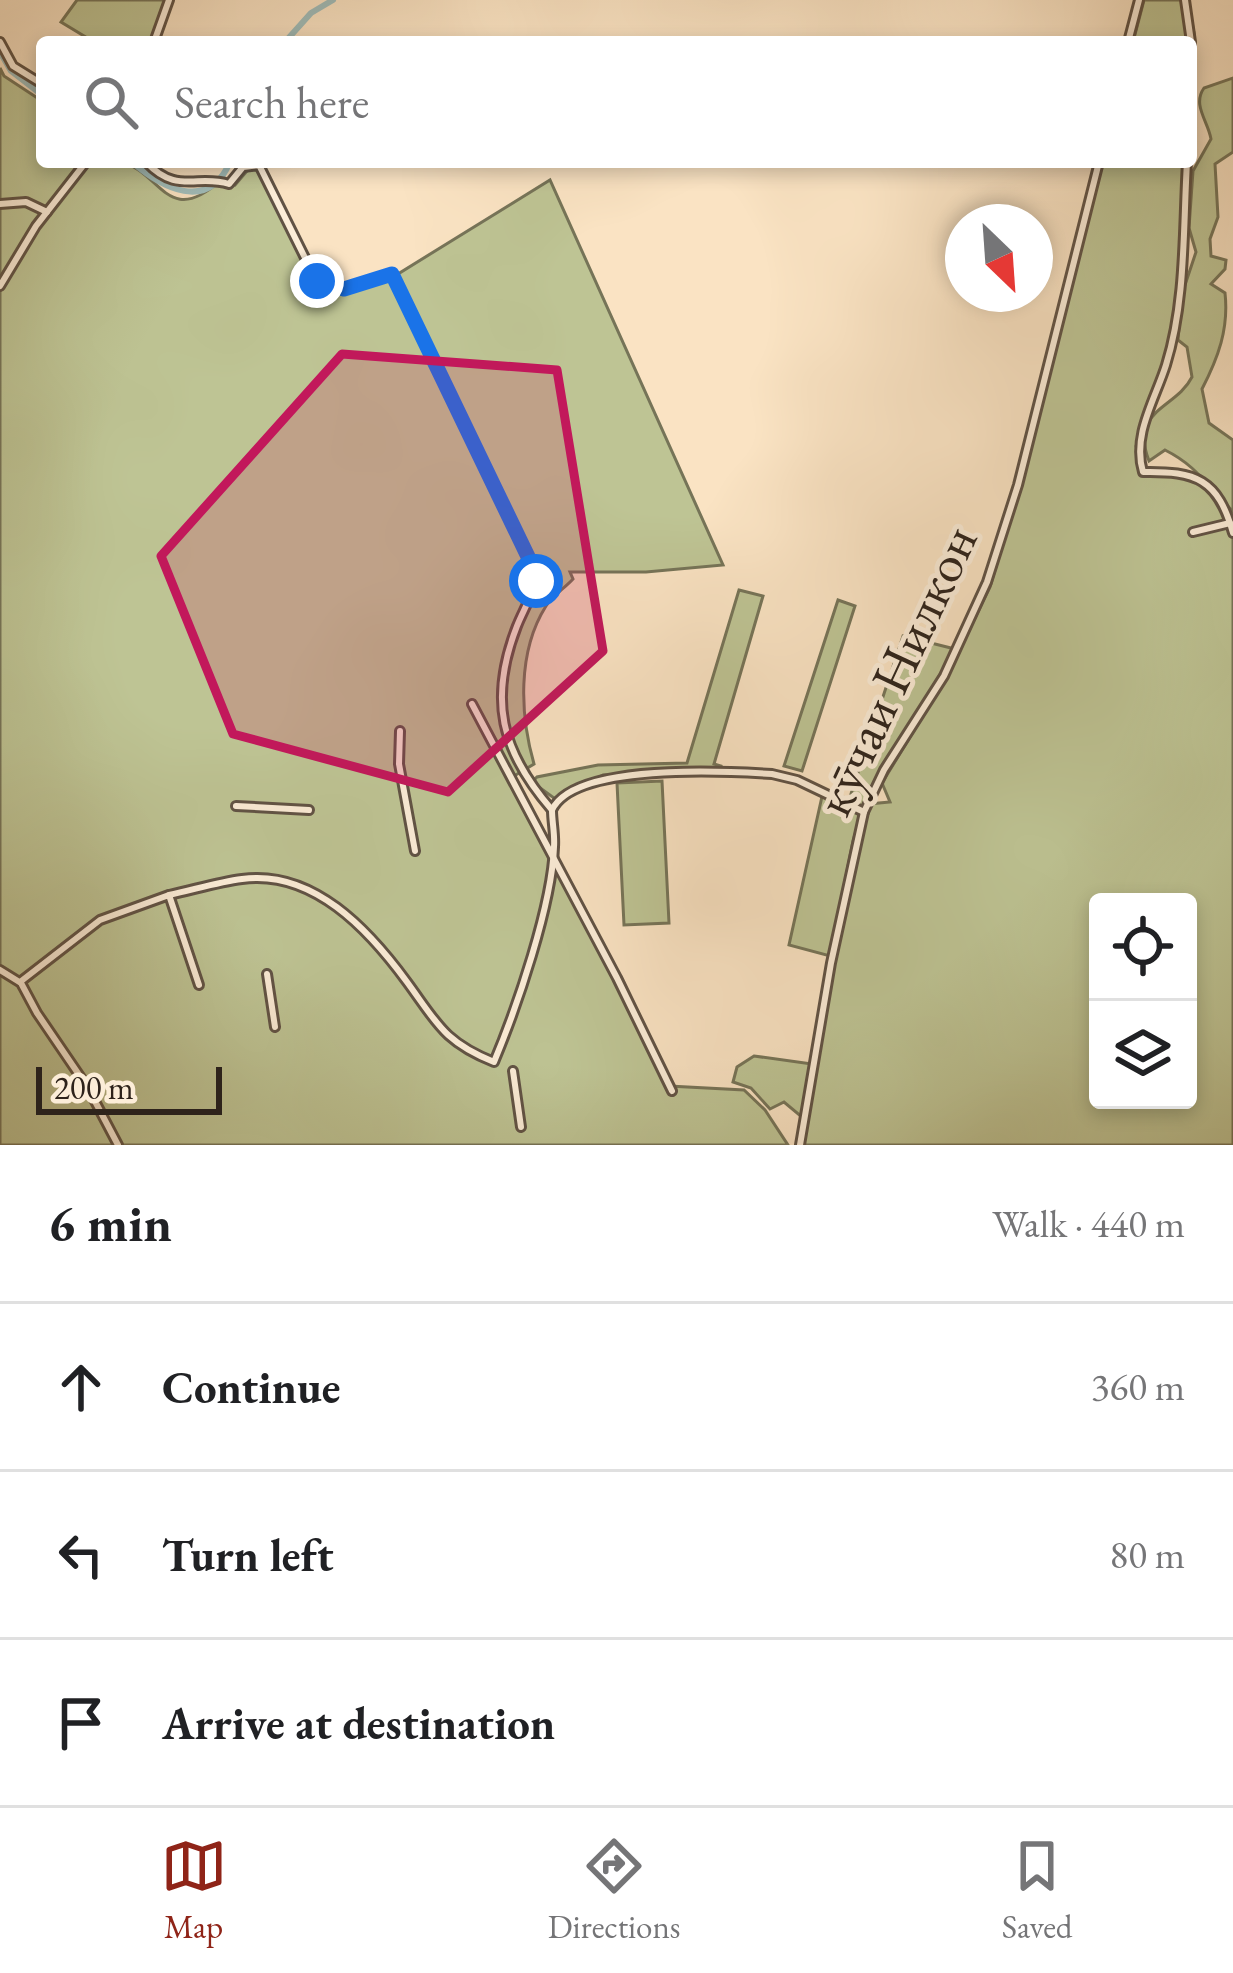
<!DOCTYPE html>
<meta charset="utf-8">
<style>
body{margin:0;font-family:"EB Garamond",serif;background:#f6f6f6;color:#202124}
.controls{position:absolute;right:36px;bottom:36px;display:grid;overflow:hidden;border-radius:12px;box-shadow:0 6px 18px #0003}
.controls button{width:108px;height:108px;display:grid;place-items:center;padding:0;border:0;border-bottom:3px solid #e0e0e0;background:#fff;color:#202124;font:60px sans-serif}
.compass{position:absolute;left:945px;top:204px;width:108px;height:108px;border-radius:50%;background:#fff;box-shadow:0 6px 18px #0003;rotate:155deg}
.scale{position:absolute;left:36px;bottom:30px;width:186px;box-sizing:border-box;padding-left:12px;border:6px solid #2e231b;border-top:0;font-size:33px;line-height:42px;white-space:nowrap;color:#2e231b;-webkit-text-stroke:9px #fcedd8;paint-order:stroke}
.stop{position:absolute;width:36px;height:36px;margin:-27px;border:9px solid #1a73e8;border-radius:50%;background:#fff}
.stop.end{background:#1a73e8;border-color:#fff;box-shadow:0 3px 12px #0008}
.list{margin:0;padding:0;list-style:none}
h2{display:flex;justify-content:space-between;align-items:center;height:156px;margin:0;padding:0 48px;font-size:51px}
h2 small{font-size:39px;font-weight:400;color:#757577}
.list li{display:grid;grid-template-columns:78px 1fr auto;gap:36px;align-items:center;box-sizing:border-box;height:168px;padding:0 48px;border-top:3px solid #e0e0e0}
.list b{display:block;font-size:45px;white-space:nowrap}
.list em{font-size:39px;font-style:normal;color:#757577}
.icon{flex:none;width:66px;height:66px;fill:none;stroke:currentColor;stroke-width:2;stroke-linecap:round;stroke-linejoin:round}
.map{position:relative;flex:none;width:1233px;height:1145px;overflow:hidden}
.search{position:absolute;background:#fff;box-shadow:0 6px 18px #0003;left:36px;right:36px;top:36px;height:132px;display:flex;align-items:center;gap:30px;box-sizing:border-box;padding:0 42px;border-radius:12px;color:#757577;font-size:45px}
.sheet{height:660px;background:#fff}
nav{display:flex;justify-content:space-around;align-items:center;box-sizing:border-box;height:168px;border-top:3px solid #e0e0e0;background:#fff;font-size:33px;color:#757577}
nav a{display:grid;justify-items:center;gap:6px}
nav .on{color:#8f2418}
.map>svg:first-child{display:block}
.green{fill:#bec494;stroke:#767458;stroke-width:3;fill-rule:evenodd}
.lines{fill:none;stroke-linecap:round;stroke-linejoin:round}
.canal{stroke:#a0bdbb;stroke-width:6}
.minor-casing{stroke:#615345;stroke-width:12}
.minor{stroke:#fcedd8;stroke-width:6}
.route{stroke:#1a73e8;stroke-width:15}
.marked{fill:#c2185b;fill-opacity:0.2;stroke:#c2185b;stroke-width:9;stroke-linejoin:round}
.labels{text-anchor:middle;stroke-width:10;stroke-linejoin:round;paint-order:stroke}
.street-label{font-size:54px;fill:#2e231b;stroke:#fcedd8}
</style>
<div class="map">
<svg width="1233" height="1145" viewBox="0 0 1233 1145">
<rect width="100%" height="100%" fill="#fae3c3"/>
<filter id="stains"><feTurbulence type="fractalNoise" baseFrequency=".00167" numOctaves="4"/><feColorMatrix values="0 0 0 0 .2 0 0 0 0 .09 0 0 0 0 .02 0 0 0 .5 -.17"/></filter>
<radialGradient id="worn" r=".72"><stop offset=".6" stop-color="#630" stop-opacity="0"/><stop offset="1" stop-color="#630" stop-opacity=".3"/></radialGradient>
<!-- green -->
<g class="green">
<polygon points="77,0 168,0 153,42 94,42 61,22"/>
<polygon points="1144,0 1188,0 1194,33 1191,85 1191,42 1133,42"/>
<path d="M0,68L4,76L42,101V162C67,162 96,158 120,162C160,169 166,229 220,181L235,185L252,165H259L311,276L325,289L346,291L393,277L550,180L723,565L646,572H570L573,579C565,588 552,596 546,606C517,652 520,715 534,764L514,776L669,1086L744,1090L765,1110L788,1145H0Z"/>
<path d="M1233,78V152L1215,164L1218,217L1210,239L1211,256L1226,260L1225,269L1211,284L1225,293C1229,329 1218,358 1202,389L1209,423L1233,440V512L1216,492L1229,524L1233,523V1145H803L834,966L869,804L890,802L882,783L946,678L990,587L1027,462L1103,162H1185L1178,300L1169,348L1136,446L1143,472L1182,471L1215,492C1198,473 1187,461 1165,450L1149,461C1129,409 1176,409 1192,377L1187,347L1178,340L1181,297L1196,252L1189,228L1193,171L1211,139C1208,121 1192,105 1204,88ZM1098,902H1188V1100H1098Z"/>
<polygon points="739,590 763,596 714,764 721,766 720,772 603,775 558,801 532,782 537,777 598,765 687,763"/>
<polygon points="838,600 855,606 802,771 784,766"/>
<polygon points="903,636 955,649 864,804 853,841 830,956 789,945 823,792 848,803"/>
<polygon points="662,781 669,923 624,925 617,783"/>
<polygon points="754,1056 812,1064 803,1118 784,1102 770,1109 751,1088 733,1082 737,1067"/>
</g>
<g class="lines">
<!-- canal -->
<g class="canal">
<polyline points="285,42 311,13 333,0"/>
<polyline points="0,52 11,71 42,95"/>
<path d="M132,162C162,188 208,213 230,162"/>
</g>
<defs>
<g id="minor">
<polyline points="1185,0 1191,42"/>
<polyline points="0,42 13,66 42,84"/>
<polyline points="154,42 169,0"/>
<polyline points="1128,42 1139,0"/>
<polyline points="1191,46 1191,85"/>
<path d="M146,162C177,195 197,174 229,184L243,167L259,165L317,282L344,289L392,274L535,572C536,591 524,608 517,626C488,700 501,751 552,810"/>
<path d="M1187,162C1183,228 1186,301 1166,365C1155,400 1132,435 1143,472C1196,471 1218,479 1233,533"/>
<polyline points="0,204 26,202 47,212"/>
<polyline points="0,286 36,226 86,162"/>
<polyline points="1193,532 1230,523"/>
<polyline points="472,704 617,978 672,1091"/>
<polyline points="400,731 399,764 415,851"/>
<polyline points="236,806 309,810"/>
<path d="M169,895C193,890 218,882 242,879C313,869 369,930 407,982C437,1023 444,1042 494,1062C517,1007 552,905 554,847C555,834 552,822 552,810C574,763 724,771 772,774L797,780L864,812"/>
<polyline points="0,970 21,983 37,1013 88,1088 118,1145"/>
<polyline points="267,974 275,1027"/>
<polyline points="20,982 100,920 169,895 199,985"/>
<polyline points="513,1071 521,1127"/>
<polyline points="800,1145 831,963 864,812 884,770 944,676 987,582 1018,485 1099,162"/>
</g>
</defs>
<!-- minor casing -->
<use href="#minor" class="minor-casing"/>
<!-- minor -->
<use href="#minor" class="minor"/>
</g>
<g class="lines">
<!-- route -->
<polyline class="route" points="317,281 344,289 392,274 533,567 536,581"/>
</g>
<!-- marked area -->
<path class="marked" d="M342,354L557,370L603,651L448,792L233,734L161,556Z"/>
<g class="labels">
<!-- street labels -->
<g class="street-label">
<text transform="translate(895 670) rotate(-65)" y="19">кӯчаи Нилкон</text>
</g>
</g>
<rect width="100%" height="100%" filter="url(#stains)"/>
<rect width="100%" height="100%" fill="url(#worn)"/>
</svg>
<div class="controls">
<button><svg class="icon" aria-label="locate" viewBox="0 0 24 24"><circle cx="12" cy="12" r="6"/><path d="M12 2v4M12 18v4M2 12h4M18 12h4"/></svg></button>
<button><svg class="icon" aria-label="layers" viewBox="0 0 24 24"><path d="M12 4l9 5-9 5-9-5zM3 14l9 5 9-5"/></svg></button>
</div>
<svg class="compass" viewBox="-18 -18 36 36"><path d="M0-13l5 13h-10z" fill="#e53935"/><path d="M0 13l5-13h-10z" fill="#757577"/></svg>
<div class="scale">200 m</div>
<div class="stop" style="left:536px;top:581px"></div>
<div class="stop end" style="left:317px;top:281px"></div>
<div class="search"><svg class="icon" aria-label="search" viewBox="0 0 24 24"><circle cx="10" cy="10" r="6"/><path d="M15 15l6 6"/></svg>Search here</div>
</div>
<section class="sheet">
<h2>6 min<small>Walk · 440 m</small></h2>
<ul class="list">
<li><svg class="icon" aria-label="ahead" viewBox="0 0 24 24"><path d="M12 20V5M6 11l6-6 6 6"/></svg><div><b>Continue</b></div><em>360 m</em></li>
<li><svg class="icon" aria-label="left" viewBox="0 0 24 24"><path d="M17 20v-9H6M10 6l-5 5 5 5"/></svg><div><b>Turn left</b></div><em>80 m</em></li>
<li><svg class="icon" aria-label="arrive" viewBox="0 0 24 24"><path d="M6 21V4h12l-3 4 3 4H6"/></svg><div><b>Arrive at destination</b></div></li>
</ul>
</section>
<nav>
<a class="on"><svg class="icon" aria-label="map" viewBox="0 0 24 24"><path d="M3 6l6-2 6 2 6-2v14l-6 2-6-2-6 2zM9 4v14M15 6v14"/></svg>Map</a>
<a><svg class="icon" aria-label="directions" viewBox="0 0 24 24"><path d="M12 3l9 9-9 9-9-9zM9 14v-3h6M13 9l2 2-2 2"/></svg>Directions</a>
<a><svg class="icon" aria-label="saved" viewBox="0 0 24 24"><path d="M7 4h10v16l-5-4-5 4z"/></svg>Saved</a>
</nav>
